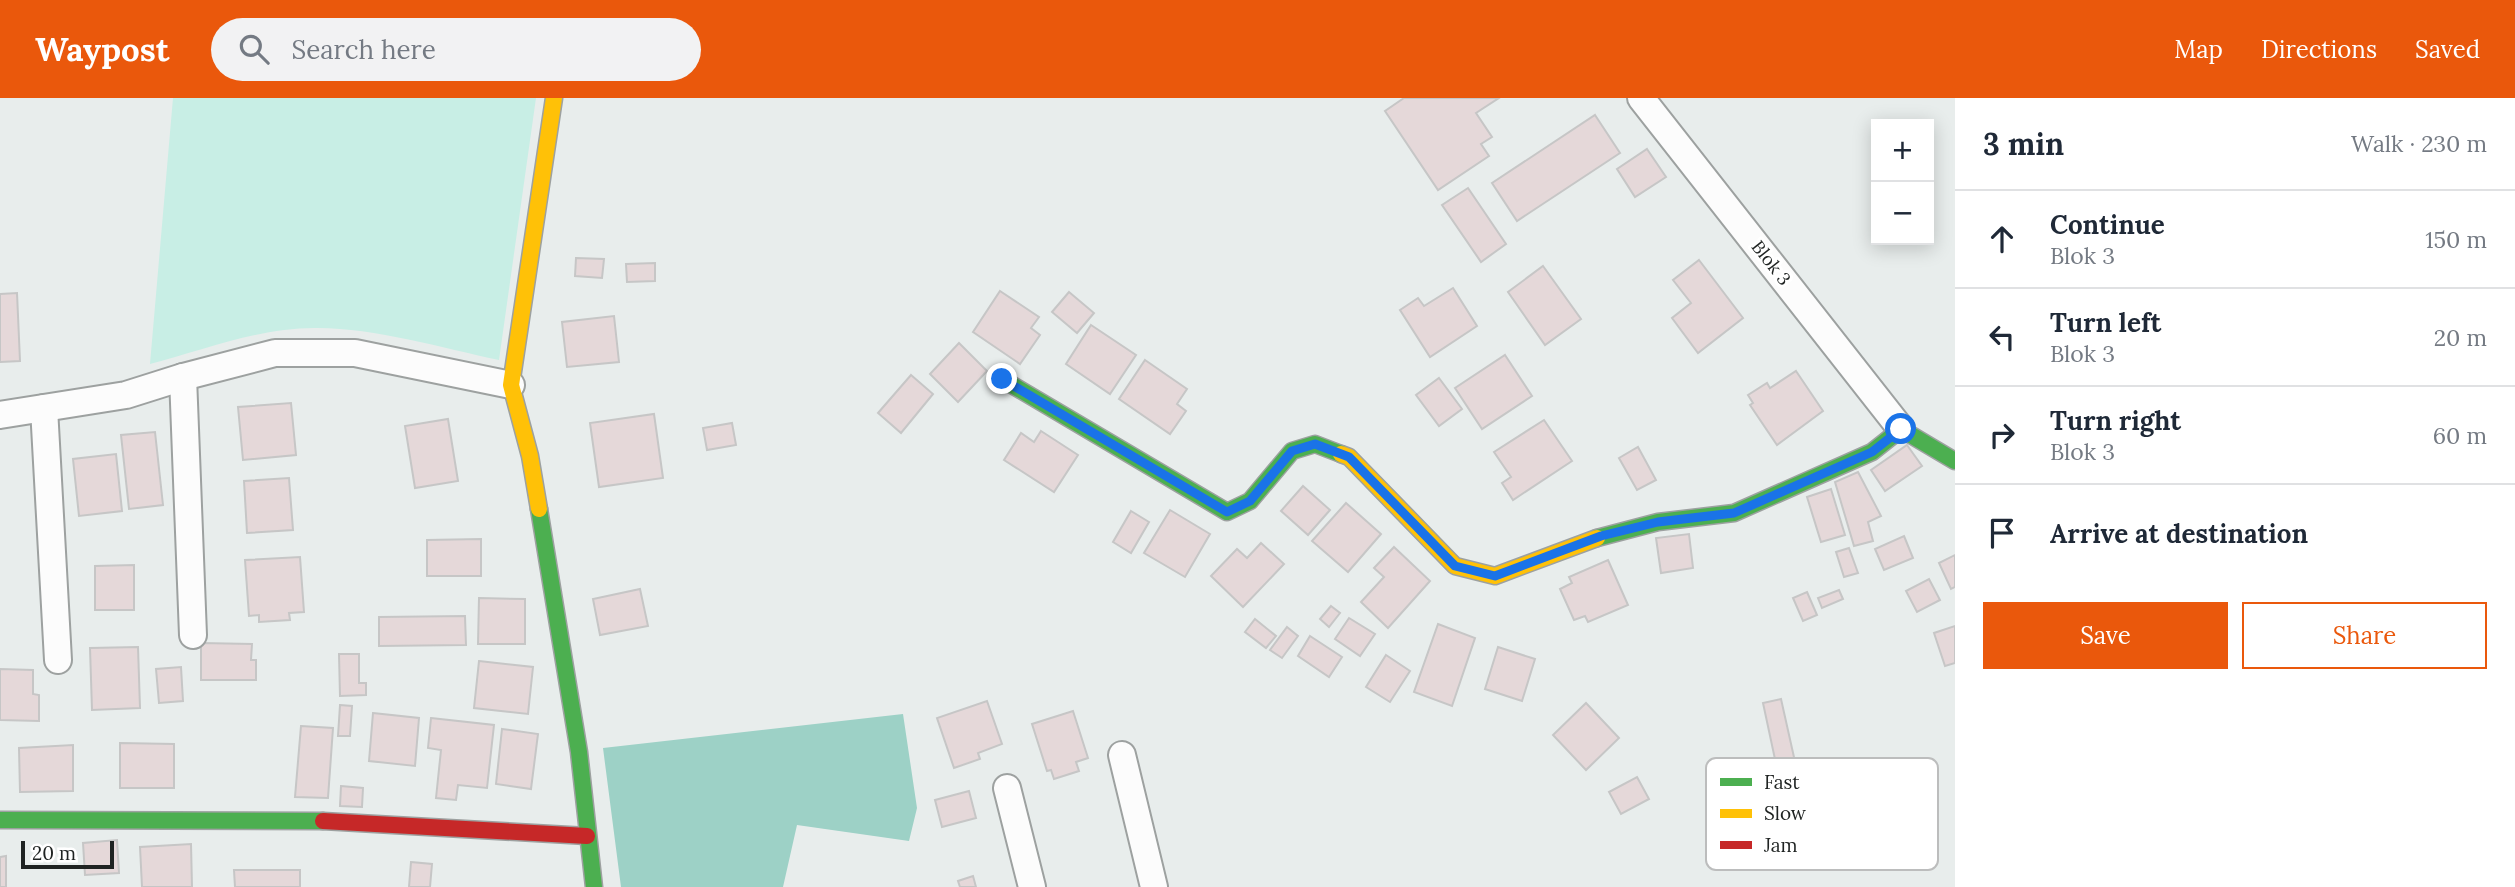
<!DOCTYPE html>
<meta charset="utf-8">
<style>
body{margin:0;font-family:Lora,serif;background:#f2f2f3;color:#1f2937}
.controls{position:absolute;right:21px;top:21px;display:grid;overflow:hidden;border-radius:0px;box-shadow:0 4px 18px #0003}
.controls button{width:63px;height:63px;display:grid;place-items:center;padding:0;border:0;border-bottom:2px solid #e0e1e3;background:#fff;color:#1f2937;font:35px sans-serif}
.scale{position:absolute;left:21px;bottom:18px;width:93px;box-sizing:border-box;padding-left:7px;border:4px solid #1f2322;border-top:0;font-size:19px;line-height:24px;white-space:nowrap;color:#1f2322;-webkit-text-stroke:5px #fff;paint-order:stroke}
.stop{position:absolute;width:21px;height:21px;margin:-16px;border:5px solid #1a73e8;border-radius:50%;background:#fff}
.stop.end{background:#1a73e8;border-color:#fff;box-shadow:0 2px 7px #0008}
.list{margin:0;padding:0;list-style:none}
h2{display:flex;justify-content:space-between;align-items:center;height:91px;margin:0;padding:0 28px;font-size:30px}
h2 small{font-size:23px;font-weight:400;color:#747a83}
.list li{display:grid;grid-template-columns:46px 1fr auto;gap:21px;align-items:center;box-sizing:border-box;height:98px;padding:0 28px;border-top:2px solid #e0e1e3}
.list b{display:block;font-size:26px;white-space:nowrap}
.list p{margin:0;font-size:23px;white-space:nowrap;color:#747a83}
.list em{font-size:23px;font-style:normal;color:#747a83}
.actions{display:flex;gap:14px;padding:21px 28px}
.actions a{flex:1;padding:16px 0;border:2px solid #ea580c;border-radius:0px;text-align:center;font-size:24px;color:#ea580c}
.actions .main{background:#ea580c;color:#fff}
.icon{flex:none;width:38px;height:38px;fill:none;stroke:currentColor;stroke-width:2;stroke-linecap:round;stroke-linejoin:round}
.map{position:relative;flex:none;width:1955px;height:789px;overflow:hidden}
header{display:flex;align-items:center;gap:42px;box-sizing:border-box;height:98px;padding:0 35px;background:#ea580c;color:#fff}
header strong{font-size:33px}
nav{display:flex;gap:38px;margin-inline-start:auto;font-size:24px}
.search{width:490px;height:63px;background:#f2f2f3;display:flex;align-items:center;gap:18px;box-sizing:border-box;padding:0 24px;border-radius:38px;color:#747a83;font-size:26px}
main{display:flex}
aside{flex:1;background:#fff}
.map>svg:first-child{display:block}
.green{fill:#c8eee5}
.forest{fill:#9dd1c6}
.building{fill:#e5d8d9;stroke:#c6c6c6;stroke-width:2}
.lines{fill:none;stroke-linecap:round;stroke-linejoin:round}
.street-casing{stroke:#9da1a0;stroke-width:30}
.fast-casing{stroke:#9da1a0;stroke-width:19}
.slow-casing{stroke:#9da1a0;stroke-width:19}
.jam-casing{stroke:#9da1a0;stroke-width:19}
.street{stroke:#fcfcfc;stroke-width:26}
.fast{stroke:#4caf50;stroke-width:16}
.slow{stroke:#ffc107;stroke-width:16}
.jam{stroke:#c62828;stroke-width:16}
.route{stroke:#1a73e8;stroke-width:9}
.labels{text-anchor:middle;stroke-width:6;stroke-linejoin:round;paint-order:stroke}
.street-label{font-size:18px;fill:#1f2322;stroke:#fff}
.key{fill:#fff;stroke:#bcbdbd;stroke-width:2}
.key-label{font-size:19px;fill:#1f2322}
</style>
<header>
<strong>Waypost</strong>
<div class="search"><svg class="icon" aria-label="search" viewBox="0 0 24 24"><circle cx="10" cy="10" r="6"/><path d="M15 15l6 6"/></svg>Search here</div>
<nav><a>Map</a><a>Directions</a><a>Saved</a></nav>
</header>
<main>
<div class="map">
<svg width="1955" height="789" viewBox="0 0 1955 789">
<rect width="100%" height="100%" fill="#e8edec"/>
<!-- green -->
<path class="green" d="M173,0H536L499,262C442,250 375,230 318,230C261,229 204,252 150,266Z"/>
<!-- forest -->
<polygon class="forest" points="903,616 917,710 909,743 797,727 783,789 621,789 603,650"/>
<!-- building -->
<g class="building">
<polygon points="1404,0 1499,0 1476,15 1492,39 1481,46 1489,58 1438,92 1385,13"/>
<polygon points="1595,17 1620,55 1517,123 1492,85"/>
<polygon points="1647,51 1666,79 1635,99 1617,71"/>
<polygon points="1468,90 1506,146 1481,164 1442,107"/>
<polygon points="576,160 604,161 602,180 575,178"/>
<polygon points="1699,162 1743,220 1698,255 1672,220 1691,205 1673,182"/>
<polygon points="655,165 655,183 627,184 626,166"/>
<polygon points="1543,168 1581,221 1545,247 1508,194"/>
<polygon points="1453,190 1477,228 1430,259 1400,212 1418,200 1424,208"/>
<polygon points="1000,193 1039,219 1031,230 1040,237 1020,266 973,234"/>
<polygon points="1069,194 1094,215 1077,235 1052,214"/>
<polygon points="17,195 20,263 0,264 0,196"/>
<polygon points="614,218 619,264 567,269 562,224"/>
<polygon points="1091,227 1136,257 1110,296 1066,266"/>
<polygon points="959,245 987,273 958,304 930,276"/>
<polygon points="1505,257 1532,298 1482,331 1455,290"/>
<polygon points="1145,262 1187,291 1177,306 1186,313 1170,336 1119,301"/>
<polygon points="1796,273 1823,313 1777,347 1750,307 1753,305 1748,297 1767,285 1770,290"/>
<polygon points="911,277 933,296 901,335 878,315"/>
<polygon points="1439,280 1462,311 1439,328 1416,297"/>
<polygon points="291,305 296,357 243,362 238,309"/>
<polygon points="654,316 663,380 599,389 590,325"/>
<polygon points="448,321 458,383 415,390 405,328"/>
<polygon points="1544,322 1572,363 1513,402 1502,385 1511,379 1494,354"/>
<polygon points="732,325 736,347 707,352 703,330"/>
<polygon points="1041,333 1078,357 1054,394 1004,362 1021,335 1034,344"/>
<polygon points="155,334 163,407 129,411 121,337"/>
<polygon points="1907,347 1922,368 1885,393 1871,372"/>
<polygon points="1638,349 1656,382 1637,392 1619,360"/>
<polygon points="116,356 122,413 79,418 73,361"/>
<polygon points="1858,374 1881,418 1868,424 1873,443 1854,448 1835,384"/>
<polygon points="289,380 293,432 247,435 244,383"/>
<polygon points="1303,388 1330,412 1308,437 1281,413"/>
<polygon points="1831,391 1845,437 1821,444 1807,399"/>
<polygon points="1346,405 1381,436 1348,474 1312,443"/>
<polygon points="1170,412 1210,436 1185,479 1144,455"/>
<polygon points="1131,413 1149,424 1131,455 1113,444"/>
<polygon points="1689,436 1693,470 1661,475 1656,440"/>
<polygon points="1904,438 1913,460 1884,472 1875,451"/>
<polygon points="481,441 481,478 427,478 427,442"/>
<polygon points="1261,445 1284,466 1243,509 1211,478 1237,451 1247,460"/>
<polygon points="1394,449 1430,483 1388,530 1361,504 1384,479 1374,470"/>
<polygon points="1849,450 1858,475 1844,479 1836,454"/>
<polygon points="1955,457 1955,489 1951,491 1939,465"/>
<polygon points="300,459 304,514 289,515 290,522 259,524 259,517 249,518 245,462"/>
<polygon points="1608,462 1628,507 1588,524 1585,518 1574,522 1560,491 1572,485 1569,479"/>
<polygon points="134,467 134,512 95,512 95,468"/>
<polygon points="1929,481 1940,502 1917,514 1906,493"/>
<polygon points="640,491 648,528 600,537 593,501"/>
<polygon points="1839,492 1843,501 1822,510 1818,500"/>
<polygon points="1807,494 1817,517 1803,523 1793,500"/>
<polygon points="479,500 525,501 525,546 478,546"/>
<polygon points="1331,508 1340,515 1329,529 1320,521"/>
<polygon points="465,518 466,547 379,548 379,519"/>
<polygon points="1349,520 1375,536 1360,558 1335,541"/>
<polygon points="1255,521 1276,538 1266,550 1245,534"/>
<polygon points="1438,526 1475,540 1452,608 1414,594"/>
<polygon points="1955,528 1955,565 1945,568 1934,535"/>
<polygon points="1287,529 1298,538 1282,560 1270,552"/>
<polygon points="1310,538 1342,559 1329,579 1298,558"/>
<polygon points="201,545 252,546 251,562 256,562 256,582 201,582"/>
<polygon points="138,549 140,610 92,612 90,550"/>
<polygon points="1498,549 1535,561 1522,603 1485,591"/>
<polygon points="339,556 359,556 359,585 366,585 366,597 340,598"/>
<polygon points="1386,557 1410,573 1390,604 1366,589"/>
<polygon points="479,563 533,569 528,616 474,610"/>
<polygon points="181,569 183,603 159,605 156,571"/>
<polygon points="0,571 33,572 33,596 39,597 39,623 0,622"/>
<polygon points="1781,601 1804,704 1785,708 1763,605"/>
<polygon points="987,603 1002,646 978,655 980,661 954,670 937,620"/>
<polygon points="1586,605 1619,640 1586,672 1553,637"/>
<polygon points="340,607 352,608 350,638 338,638"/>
<polygon points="1073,613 1088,660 1076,664 1079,673 1054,681 1051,672 1047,673 1032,626"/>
<polygon points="373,615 419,620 415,668 369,663"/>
<polygon points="431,620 494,627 487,690 458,687 456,702 436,700 441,652 428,650"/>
<polygon points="301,628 333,630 328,700 295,699"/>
<polygon points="502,631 538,636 531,691 496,686"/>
<polygon points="120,645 174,646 174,690 120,690"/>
<polygon points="73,647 73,693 20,694 19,650"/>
<polygon points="1637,679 1649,701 1621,716 1609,694"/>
<polygon points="341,688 363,690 362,709 340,708"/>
<polygon points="969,693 976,720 942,729 935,702"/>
<polygon points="117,742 119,775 85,777 83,745"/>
<polygon points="191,746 192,789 142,789 140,749"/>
<polygon points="6,758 6,789 0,789 0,759"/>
<polygon points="411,764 432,766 430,789 409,789"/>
<polygon points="234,772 300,772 300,789 235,789"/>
<polygon points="973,778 976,789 960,789 958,783"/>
</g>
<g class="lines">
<defs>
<g id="street">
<polyline points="1641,0 1901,331"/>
<polyline points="183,279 193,537"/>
<polyline points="44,310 58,562"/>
<polyline points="0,317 126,297 183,279 275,255 355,255 511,287"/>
<polyline points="1122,657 1154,789"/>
<polyline points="1007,690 1032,789"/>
</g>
<g id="fast">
<polyline points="1002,281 1227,414 1250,403 1292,353 1315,346 1341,356"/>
<polyline points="539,411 579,654 594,789"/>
<polyline points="1597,440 1658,424 1734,415 1872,354 1901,331 1955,363"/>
<polyline points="0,722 323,723"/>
</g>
<g id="slow">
<polyline points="1341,356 1349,359 1455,468 1495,478 1597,440"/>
<polyline points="539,411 530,358 511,287 554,0"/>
</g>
<polyline id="jam" points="323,723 587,738"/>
</defs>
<!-- street casing -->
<use href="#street" class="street-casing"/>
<!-- fast casing -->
<use href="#fast" class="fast-casing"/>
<!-- slow casing -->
<use href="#slow" class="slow-casing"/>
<!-- jam casing -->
<use href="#jam" class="jam-casing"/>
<!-- street -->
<use href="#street" class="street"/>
<!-- fast -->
<use href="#fast" class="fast"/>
<!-- slow -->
<use href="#slow" class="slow"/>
<!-- jam -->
<use href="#jam" class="jam"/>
</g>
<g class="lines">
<!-- route -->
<polyline class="route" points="1002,281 1227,414 1250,403 1292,353 1315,346 1349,359 1455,468 1495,478 1601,438 1658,424 1734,415 1872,354 1901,331"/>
</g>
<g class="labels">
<!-- street labels -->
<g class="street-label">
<text transform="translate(1771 165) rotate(52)" y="6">Blok 3</text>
</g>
</g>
<!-- legend -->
<rect x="1706" y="660" width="232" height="112" rx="10" class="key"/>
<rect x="1720" y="680" width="32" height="8" fill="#4caf50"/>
<rect x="1720" y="711" width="32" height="9" fill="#ffc107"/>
<rect x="1720" y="743" width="32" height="8" fill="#c62828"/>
<g class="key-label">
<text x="1764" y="691">Fast</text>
<text x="1764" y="722">Slow</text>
<text x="1764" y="754">Jam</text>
</g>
</svg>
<div class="controls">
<button>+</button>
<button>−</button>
</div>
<div class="scale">20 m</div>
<div class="stop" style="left:1901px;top:331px"></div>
<div class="stop end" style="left:1002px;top:281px"></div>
</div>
<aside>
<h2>3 min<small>Walk · 230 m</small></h2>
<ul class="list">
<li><svg class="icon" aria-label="ahead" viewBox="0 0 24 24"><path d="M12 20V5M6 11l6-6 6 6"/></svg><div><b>Continue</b><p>Blok 3</p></div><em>150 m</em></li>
<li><svg class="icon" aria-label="left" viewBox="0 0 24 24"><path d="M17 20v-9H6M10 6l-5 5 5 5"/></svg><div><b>Turn left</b><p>Blok 3</p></div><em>20 m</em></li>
<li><svg class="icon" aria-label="right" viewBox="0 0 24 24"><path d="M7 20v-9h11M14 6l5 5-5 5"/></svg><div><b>Turn right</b><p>Blok 3</p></div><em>60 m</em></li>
<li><svg class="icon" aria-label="arrive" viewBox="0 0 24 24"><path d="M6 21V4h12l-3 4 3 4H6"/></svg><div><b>Arrive at destination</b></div></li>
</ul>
<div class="actions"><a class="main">Save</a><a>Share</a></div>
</aside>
</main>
